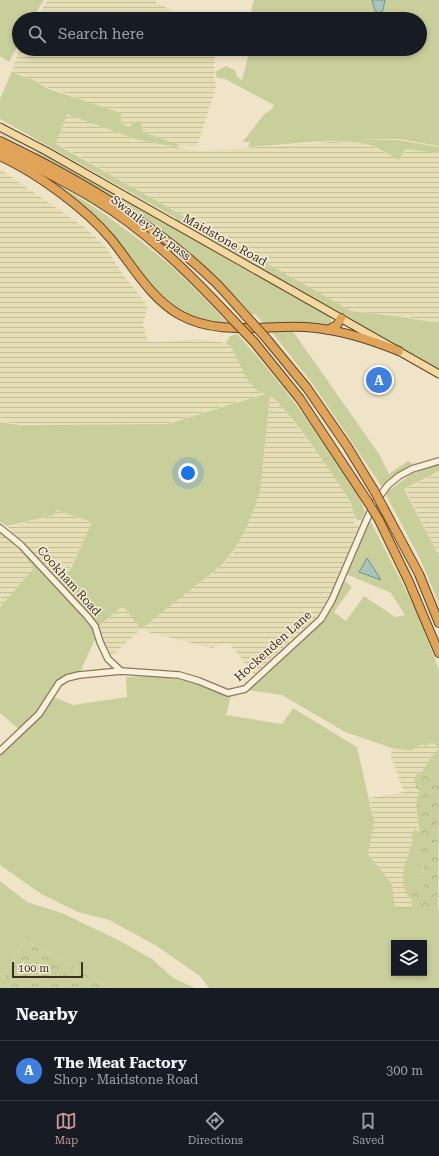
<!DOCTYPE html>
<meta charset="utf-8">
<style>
body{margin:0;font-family:"Roboto Serif",serif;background:#20242c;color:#f1f3f6}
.controls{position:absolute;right:12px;bottom:12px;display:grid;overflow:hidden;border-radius:0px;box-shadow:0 2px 6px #0003}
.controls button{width:36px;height:36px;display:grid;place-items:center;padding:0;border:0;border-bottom:1px solid #363941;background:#171b24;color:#f1f3f6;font:20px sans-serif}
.scale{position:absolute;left:12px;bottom:10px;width:71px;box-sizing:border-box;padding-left:4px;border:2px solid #3d2e20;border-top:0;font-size:11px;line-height:14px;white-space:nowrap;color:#3d2e20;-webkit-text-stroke:3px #f7eed8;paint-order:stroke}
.you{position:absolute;left:188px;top:473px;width:14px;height:14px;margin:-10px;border:3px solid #fff;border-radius:50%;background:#1a73e8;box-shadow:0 0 0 6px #1a73e833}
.badge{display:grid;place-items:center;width:26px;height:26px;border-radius:50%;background:#cc999b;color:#fff;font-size:13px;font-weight:700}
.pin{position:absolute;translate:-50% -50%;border:2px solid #fff;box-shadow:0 1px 4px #0006}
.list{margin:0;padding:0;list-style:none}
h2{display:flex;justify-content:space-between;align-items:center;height:52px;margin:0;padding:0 16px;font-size:17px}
h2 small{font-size:13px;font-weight:400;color:#9ea1a6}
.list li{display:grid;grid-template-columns:26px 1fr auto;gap:12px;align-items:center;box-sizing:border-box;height:60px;padding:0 16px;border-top:1px solid #363941}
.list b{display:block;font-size:15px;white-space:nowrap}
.list p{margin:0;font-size:13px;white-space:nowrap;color:#9ea1a6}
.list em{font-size:13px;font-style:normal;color:#9ea1a6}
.icon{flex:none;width:22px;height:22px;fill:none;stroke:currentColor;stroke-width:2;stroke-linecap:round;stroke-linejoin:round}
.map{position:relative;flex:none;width:439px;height:988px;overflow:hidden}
.search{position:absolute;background:#171b24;box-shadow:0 2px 6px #0003;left:12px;right:12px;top:12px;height:44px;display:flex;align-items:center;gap:10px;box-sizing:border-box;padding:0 14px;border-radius:22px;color:#9ea1a6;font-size:15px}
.sheet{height:112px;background:#171b24}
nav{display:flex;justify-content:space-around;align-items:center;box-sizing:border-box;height:56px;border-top:1px solid #363941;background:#171b24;font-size:11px;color:#9ea1a6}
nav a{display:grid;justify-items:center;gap:2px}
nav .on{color:#cc999b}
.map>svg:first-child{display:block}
.farmland{fill:url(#farmland-rules)}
.green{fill:#c9cf9b;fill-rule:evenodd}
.forest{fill:url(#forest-crowns)}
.water{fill:#a9c4bc;stroke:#6f938a}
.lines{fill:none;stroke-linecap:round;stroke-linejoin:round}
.minor-casing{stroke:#8d765c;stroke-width:8}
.major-casing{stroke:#5b4430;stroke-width:9}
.highway-casing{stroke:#5b4430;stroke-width:10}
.minor{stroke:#faf1dc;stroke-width:5.5}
.major{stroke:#f3d9a0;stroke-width:7}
.highway{stroke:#e0a458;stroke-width:8}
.highway-bridge-casing{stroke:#5b4430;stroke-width:10;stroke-linecap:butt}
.highway-bridge{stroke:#e0a458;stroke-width:8}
.labels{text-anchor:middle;stroke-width:3;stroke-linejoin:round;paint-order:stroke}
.street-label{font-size:12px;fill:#3d2e20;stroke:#f7eed8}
</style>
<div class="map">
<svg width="439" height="988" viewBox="0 0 439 988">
<defs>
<pattern id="farmland-rules" width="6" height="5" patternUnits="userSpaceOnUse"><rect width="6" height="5" fill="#e6deb5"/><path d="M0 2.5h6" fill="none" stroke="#c6bf9b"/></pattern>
<pattern id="forest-crowns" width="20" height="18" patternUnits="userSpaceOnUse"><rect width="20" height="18" fill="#c9cf9b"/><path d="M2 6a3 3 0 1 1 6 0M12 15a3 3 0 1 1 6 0" fill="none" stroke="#aeb285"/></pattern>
</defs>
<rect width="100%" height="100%" fill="#f0e4c8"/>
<!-- farmland -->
<g class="farmland">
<polygon points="48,0 156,0 156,2 186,19 35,19"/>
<polygon points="20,49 215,49 214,75 216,87 197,147 179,146 143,132 143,125 139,121 133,123 129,127 121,122 121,113 113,112 108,108 102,108 52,88 49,88 30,78 27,79 12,70"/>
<polygon points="67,114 135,139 198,151 333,142 368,144 399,160 405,149 439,153 439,323 403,316 351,311 306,287 56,143"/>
<polygon points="0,169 84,227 105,246 123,275 148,306 143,324 147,339 150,342 200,339 226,343 231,347 256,391 264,394 169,423 21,424 0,421"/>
<polygon points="270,396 285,411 315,450 338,482 354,510 355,515 354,523 359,525 329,599 317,617 254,674 229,643 225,643 212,648 151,633 141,629 108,659 96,628 123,606 141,628 223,565 233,553 260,493"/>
<polygon points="439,472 439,556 405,489"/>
<polygon points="55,510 92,522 69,570 56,581 21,545 8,527 54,515"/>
<polygon points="0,532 26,553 26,558 35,567 0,607"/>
<polygon points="430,742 434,743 439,749 429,760 421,774 418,773 418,828 421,833 422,849 418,852 423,863 425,885 421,893 414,889 411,895 412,908 395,908 392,884 368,854 374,822 370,798 404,792 391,757 392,748 411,751 422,744"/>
</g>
<!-- green -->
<g class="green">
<polygon points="0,0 44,0 32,19 19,19 19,43 9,62 0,56"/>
<path d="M254,0H439V146L399,139H359L398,140L439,147V153L405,149L399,160C389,155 377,146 366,144C332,137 284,145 248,147L250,142H242C250,134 255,125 262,117C266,112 272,111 274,105L225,79L217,78L215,72L226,66L235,70L237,77L242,80L249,53L247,49H420V19H249Z"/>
<polygon points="12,71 27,79 30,78 49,89 121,113 121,123 129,127 133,123 139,121 142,125 143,132 179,145 175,147 135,139 67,114 56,144 351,311 403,317 439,323 439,370 175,221 176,218 0,119 0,99"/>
<path d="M0,131L45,153L330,316L332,324L328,326L265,325L255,314L252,315C240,303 229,289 217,277C163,228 101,187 36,154L37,152L0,134Z"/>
<path d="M41,175C113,215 174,262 229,325L202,320L181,311L163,299L132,261Z"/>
<polygon points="270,330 292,330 379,454 389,474 408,461 413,464 437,457 438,459 386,483 382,487 312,383"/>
<path d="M237,334C284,384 322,439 360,497L365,512L361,520H357C354,517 352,507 350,501C338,482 284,400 266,394L270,396L260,492C252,517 240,545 222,565L141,629L123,606L96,628L56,582L70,570L92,522L56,510L54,515L7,526L0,522V422L20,425L168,424L265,394L257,391L248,380L231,347L226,343L230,336Z"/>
<polygon points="439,464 439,471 404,489 439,556 439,604 420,559 385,493 413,473"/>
<polygon points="370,520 418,614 439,670 439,749 434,743 432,744 430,743 425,747 422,744 411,751 392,748 345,732 282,695 247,690 322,621 343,579 352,587 334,612 346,621 364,596 395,617 405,615 391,593 346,574"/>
<polygon points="26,553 94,629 95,639 80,672 66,676 39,712 21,731 0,713 0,607 34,568 26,558"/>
<path d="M147,676L186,680L231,696L226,715L282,724L293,708L357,747L374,822L368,854L392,884L395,908H412L415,910C423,906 431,907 439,910V988H209L200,976L155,945L109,920L78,912L41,894L0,865V753C21,736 39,720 54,697L73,705L127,697L126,677ZM394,943H424V973H394Z"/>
<polygon points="439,749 439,783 429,776 421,774 429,760"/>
<path d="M414,829L421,833L423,869L421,873L425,885L421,893L411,895V899C399,887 402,868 409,854L412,853L409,851L413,842L412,835Z"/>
<polygon points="0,881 27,902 62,913 118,940 152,959 173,978 195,988 110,988 25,940 0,984"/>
</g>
<!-- forest -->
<g class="forest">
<path d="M418,773L429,776L439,783L438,910C430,905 423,909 415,910L412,908L411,895L414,889L421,892L424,885L421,882C420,876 425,870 423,865C422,862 418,859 417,856L418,852L422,849C421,834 413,805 419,791L416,787L414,778Z"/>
<polygon points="25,940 110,988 0,988 0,984"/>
</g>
<!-- water -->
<g class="water">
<polygon points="372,0 385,0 383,10 379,13 375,11"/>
<polygon points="367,558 381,580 359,572"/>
</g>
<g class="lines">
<defs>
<g id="minor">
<polyline points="0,528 21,545 87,616 95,626 100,642 108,659 121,671"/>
<polyline points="0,751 39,714 59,683 67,678 79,675 121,671 179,675 199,681 228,693 245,689 321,619 332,600 366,521 374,504 388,485 399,476 412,469 439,461"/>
</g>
<polyline id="major" points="0,127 46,151 439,374"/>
<g id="highway">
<path d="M0,141C77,178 153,222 215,282C226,293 236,305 246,316"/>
<path d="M0,149C32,165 64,181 94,199C147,231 191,275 232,319"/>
<path d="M0,156C37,173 85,208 111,239C132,265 150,298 180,315C218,336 263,325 305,327C338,329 368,339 399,351"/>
<polyline points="328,330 337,325 341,318"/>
<polyline points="266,338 307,388 347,446 375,492"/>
<polyline points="254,342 300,399 368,502"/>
<polyline points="383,507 419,574 439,623"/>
<polyline points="379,520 409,582 439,653"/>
</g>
</defs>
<!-- minor casing -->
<use href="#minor" class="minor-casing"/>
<!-- major casing -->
<use href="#major" class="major-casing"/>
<!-- highway casing -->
<use href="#highway" class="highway-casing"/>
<!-- minor -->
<use href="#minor" class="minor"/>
<!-- major -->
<use href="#major" class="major"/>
<!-- highway -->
<use href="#highway" class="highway"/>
<defs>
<g id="highway-bridge">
<polyline points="246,316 266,338"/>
<polyline points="232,319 254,342"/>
<polyline points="375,492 383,507"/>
<polyline points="368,502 379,520"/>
</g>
</defs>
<!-- highway-bridge casing -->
<use href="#highway-bridge" class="highway-bridge-casing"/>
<!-- highway-bridge -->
<use href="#highway-bridge" class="highway-bridge"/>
</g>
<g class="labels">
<!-- street labels -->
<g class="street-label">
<text transform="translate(151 228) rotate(38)" y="4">Swanley By-pass</text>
<text transform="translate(225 240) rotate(29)" y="4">Maidstone Road</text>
<text transform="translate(69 581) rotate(48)" y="4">Cookham Road</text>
<text transform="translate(273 646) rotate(-42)" y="4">Hockenden Lane</text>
</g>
</g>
</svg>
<div class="controls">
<button><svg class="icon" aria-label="layers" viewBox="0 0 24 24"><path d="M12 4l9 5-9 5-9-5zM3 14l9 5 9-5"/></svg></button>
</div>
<div class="scale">100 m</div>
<div class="you"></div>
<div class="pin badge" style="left:379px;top:380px;background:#3f7fe0">A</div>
<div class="search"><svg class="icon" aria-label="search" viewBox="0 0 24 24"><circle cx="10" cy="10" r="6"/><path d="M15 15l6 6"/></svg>Search here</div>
</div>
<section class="sheet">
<h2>Nearby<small></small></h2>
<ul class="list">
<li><span class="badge" style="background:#3f7fe0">A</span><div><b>The Meat Factory</b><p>Shop · Maidstone Road</p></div><em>300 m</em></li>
</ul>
</section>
<nav>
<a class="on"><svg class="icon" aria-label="map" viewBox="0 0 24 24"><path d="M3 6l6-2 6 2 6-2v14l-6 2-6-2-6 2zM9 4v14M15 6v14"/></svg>Map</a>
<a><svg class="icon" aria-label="directions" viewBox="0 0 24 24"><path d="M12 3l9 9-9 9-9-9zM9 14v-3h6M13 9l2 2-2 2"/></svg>Directions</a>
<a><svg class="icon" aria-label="saved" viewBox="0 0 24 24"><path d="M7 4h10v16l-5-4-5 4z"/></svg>Saved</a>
</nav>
